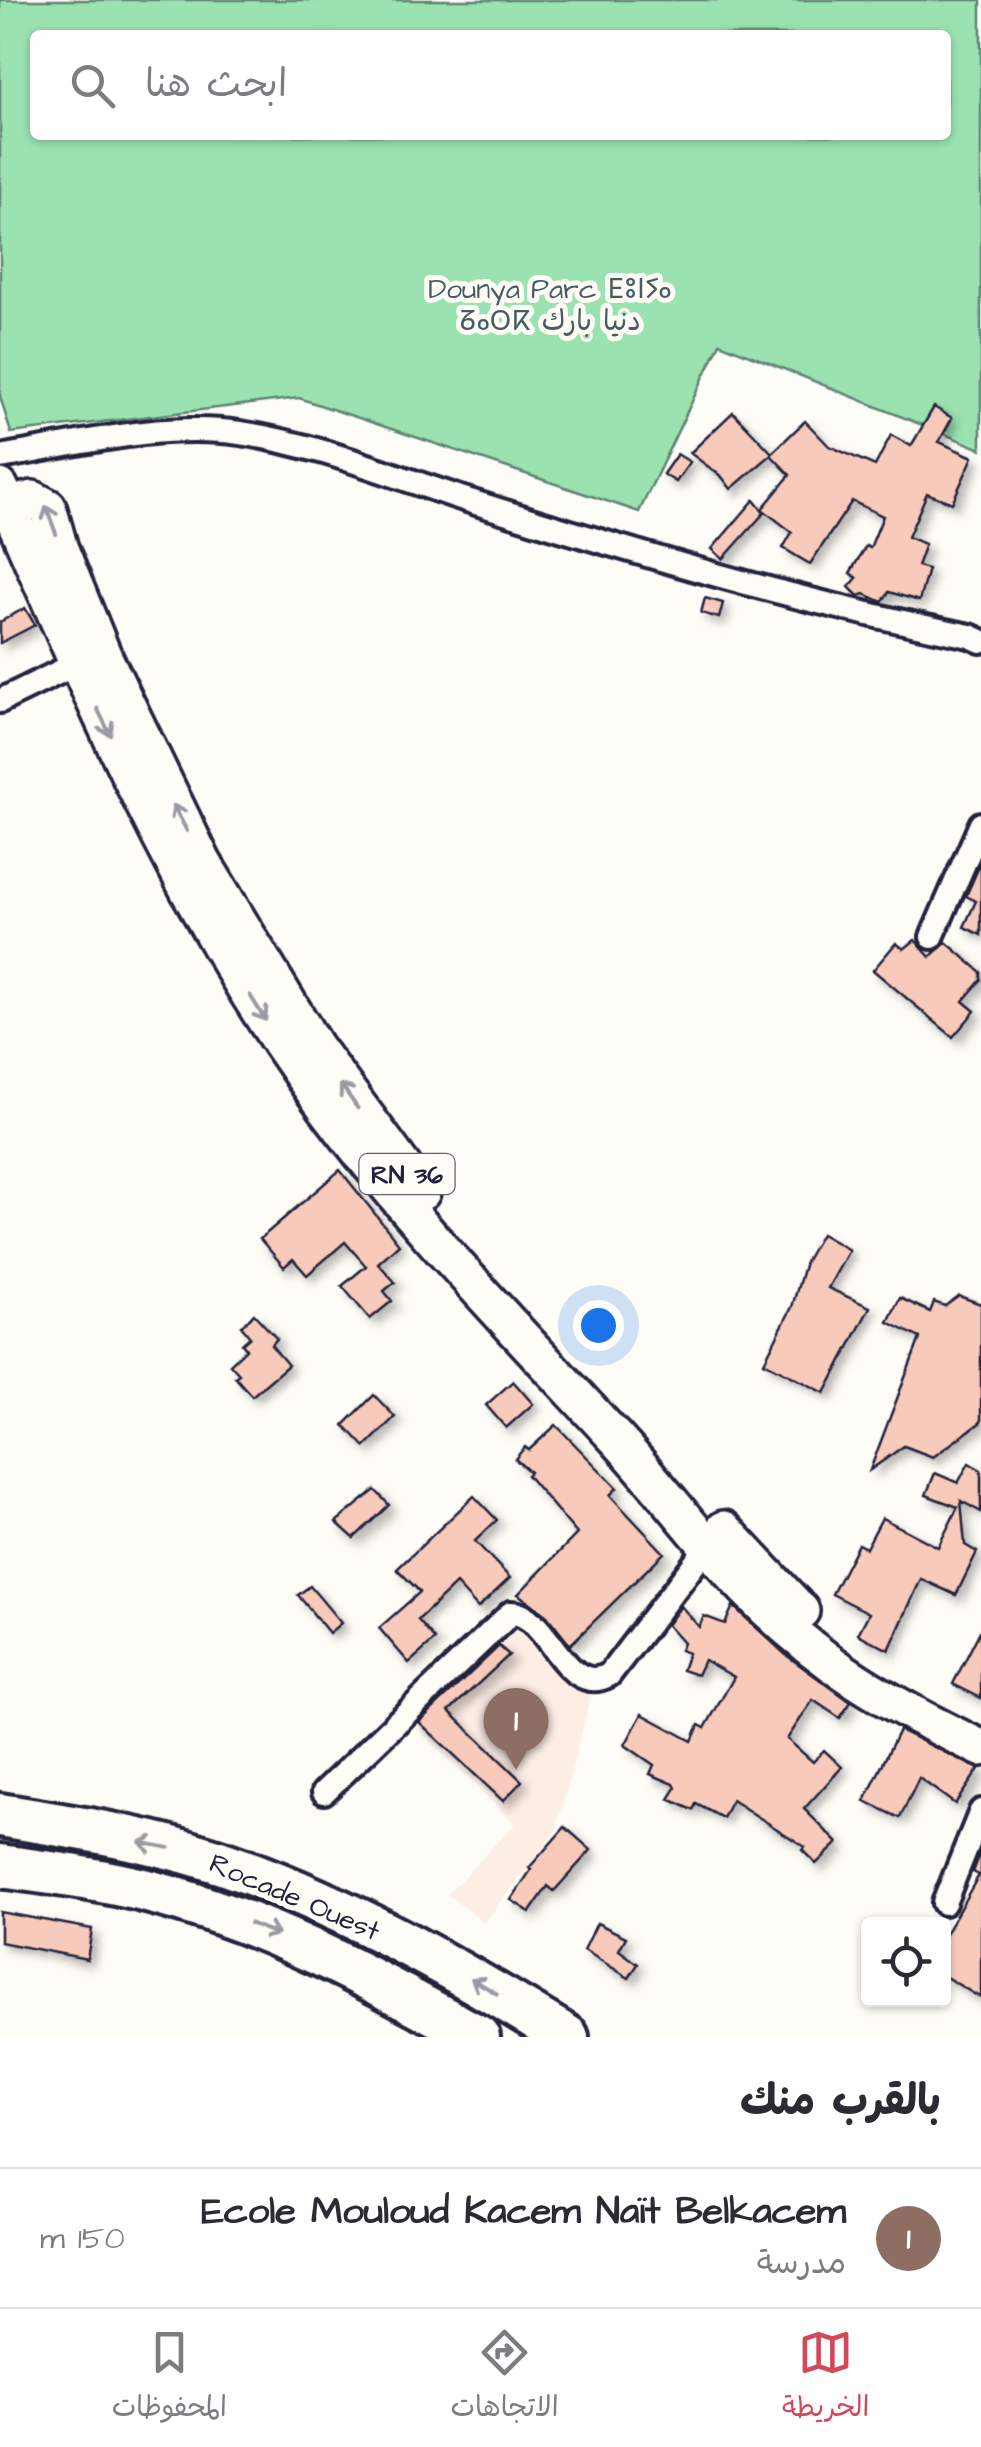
<!DOCTYPE html>
<html lang="ar">
<meta charset="utf-8">
<style>
body{margin:0;font-family:"Architects Daughter","Playpen Sans Arabic","Noto Sans Tifinagh",sans-serif;background:#f7f7f7;color:#2b2b33;direction:rtl}
.controls{position:absolute;right:30px;bottom:30px;display:grid;overflow:hidden;border-radius:10px;box-shadow:0 2px 8px #0004}
.controls button{width:90px;height:90px;display:grid;place-items:center;padding:0;border:0;border-bottom:2px solid #e1e1e2;background:#fff;color:#2b2b33;font:50px sans-serif}
.you{position:absolute;left:598px;top:1325px;width:35px;height:35px;margin:-25px;border:8px solid #fff;border-radius:50%;background:#1a73e8;box-shadow:0 0 0 15px #1a73e833}
.badge{display:grid;place-items:center;width:65px;height:65px;border-radius:50%;background:#d1495b;color:#fff;font-size:32px;font-weight:700}
.pin{position:absolute;translate:-50% -82px;filter:drop-shadow(0 2px 5px #0008)}
.pin::after{content:'';position:absolute;top:52px;width:35px;height:30px;background:inherit;clip-path:polygon(0 0,100% 0,50% 100%)}
.list{margin:0;padding:0;list-style:none}
h2{display:flex;justify-content:space-between;align-items:center;height:130px;margin:0;padding:0 40px;font-size:42px}
h2 small{font-size:32px;font-weight:400;color:#7c7c81}
.list li{display:grid;grid-template-columns:65px 1fr auto;gap:30px;align-items:center;box-sizing:border-box;height:140px;padding:0 40px;border-top:2px solid #e1e1e2}
.list b{display:block;font-size:38px;white-space:nowrap}
.list p{margin:0;font-size:32px;white-space:nowrap;color:#7c7c81}
.list em{font-size:32px;font-style:normal;color:#7c7c81}
.icon{flex:none;width:55px;height:55px;fill:none;stroke:currentColor;stroke-width:2;stroke-linecap:round;stroke-linejoin:round}
.map{position:relative;flex:none;width:981px;height:2037px;overflow:hidden;direction:ltr}
.search{position:absolute;background:#fff;box-shadow:0 2px 8px #0004;left:30px;right:30px;top:30px;height:110px;display:flex;align-items:center;gap:25px;box-sizing:border-box;padding:0 35px;border-radius:10px;color:#7c7c81;font-size:38px}
.sheet{height:270px;background:#fff}
nav{display:flex;justify-content:space-around;align-items:center;box-sizing:border-box;height:140px;border-top:2px solid #e1e1e2;background:#fff;font-size:28px;color:#7c7c81}
nav a{display:grid;justify-items:center;gap:5px}
nav .on{color:#d1495b}
.map>svg:first-child{display:block}
.built{fill:#fcede5}
.green{fill:#9ae2b0;stroke:#5e8276;stroke-width:2.5;fill-rule:evenodd}
.building{fill:#f8cabb;stroke:#22223b;stroke-width:2.5;filter:url(#shadow)}
.lines{fill:none;stroke-linecap:round;stroke-linejoin:round}
.street-casing{stroke:#22223b;stroke-width:30}
.primary-casing{stroke:#22223b;stroke-width:42}
.highway-casing{stroke:#22223b;stroke-width:50}
.street{stroke:#fdfcf7;stroke-width:22}
.primary{stroke:#fdfcf7;stroke-width:35}
.highway{stroke:#fdfcf7;stroke-width:42}
.oneway{stroke:#9a9aa2}
.labels{text-anchor:middle;stroke-width:10;stroke-linejoin:round;paint-order:stroke}
.shield{fill:#fdfcf7;stroke:#646373;stroke-width:2.5}
.shield-label{font-size:25px;font-weight:bold;fill:#22223b}
.park-label{font-size:28px;fill:#465c5e;stroke:#fdfcf7}
.street-label{font-size:28px;fill:#22223b;stroke:#fdfcf7}
</style>
<div class="map">
<svg width="981" height="2037" viewBox="0 0 981 2037">
<defs>
<filter id="shadow"><feDropShadow dx="6" dy="6" stdDeviation="5" flood-color="#0004"/></filter>
</defs>
<rect width="100%" height="100%" fill="#fdfcf7"/>
<filter id="ink" filterUnits="userSpaceOnUse"><feTurbulence type="fractalNoise" baseFrequency=".01" numOctaves="2"/><feDisplacementMap in="SourceGraphic" scale="20" xChannelSelector="R" yChannelSelector="G"/><feConvolveMatrix kernelMatrix="1 2 1 2 8 2 1 2 1" color-interpolation-filters="sRGB"/></filter>
<g filter="url(#ink)">
<!-- built -->
<polygon class="built" points="516,1611 592,1690 556,1830 484,1923 447,1894 515,1824 405,1716"/>
<!-- green -->
<path class="green" d="M0,0H981V449L720,343L639,512L299,398L11,433L0,396ZM35,35H946V135H35Z"/>
<!-- building -->
<g class="building">
<polygon points="934,407 952,418 939,442 973,457 952,503 927,493 908,537 925,544 917,566 928,569 919,601 889,592 882,602 865,594 858,596 849,587 857,578 850,573 866,546 870,548 883,516 852,501 810,564 783,548 792,532 762,509 790,475 771,455 731,489 722,477 690,453 733,412 772,453 805,421 829,446 875,466 891,435 911,446"/>
<polygon points="677,454 690,462 676,482 663,474"/>
<polygon points="754,500 764,513 723,559 712,549"/>
<polygon points="705,598 723,603 719,618 701,613"/>
<polygon points="25,608 35,625 0,643 0,622"/>
<polygon points="981,862 981,935 964,927 976,901 966,896"/>
<polygon points="915,940 930,957 946,942 981,972 981,980 963,1001 975,1011 953,1037 873,970 896,943 904,949"/>
<polygon points="340,1170 399,1244 378,1263 395,1282 384,1291 392,1301 370,1319 342,1286 366,1266 345,1242 307,1275 293,1259 284,1267 260,1239"/>
<polygon points="821,1234 849,1250 828,1288 870,1307 825,1393 764,1362 792,1307 805,1262"/>
<polygon points="959,1296 981,1304 981,1422 933,1457 904,1446 870,1470 920,1338 888,1322 900,1298 930,1312 934,1302 945,1306"/>
<polygon points="254,1314 277,1339 271,1345 288,1365 252,1396 235,1377 239,1374 230,1364 246,1349 242,1344 250,1337 241,1326"/>
<polygon points="513,1381 533,1404 506,1428 486,1405"/>
<polygon points="374,1395 395,1417 365,1447 344,1425"/>
<polygon points="556,1425 617,1488 610,1495 664,1553 570,1645 547,1616 518,1594 577,1534 527,1475 530,1472 515,1459 525,1447 529,1450"/>
<polygon points="969,1463 981,1470 981,1512 961,1501 965,1545 977,1552 956,1595 921,1579 889,1650 858,1634 869,1613 832,1594 858,1544 866,1548 882,1518 938,1547 958,1507 926,1495 935,1473 958,1483"/>
<polygon points="375,1490 389,1505 354,1538 336,1522"/>
<polygon points="474,1496 497,1520 475,1541 510,1578 478,1608 456,1584 418,1620 435,1640 409,1663 379,1628 420,1592 397,1569"/>
<polygon points="310,1586 341,1623 329,1633 298,1595"/>
<polygon points="681,1606 699,1627 704,1616 725,1624 733,1606 786,1655 851,1702 840,1718 813,1700 787,1739 813,1762 824,1750 842,1767 804,1809 838,1843 816,1864 802,1850 805,1847 732,1800 723,1818 696,1804 693,1810 669,1799 676,1788 674,1784 650,1774 654,1765 625,1745 642,1714 692,1741 699,1725 705,1728 734,1677 704,1660 697,1675 682,1670 688,1653 680,1650 683,1643 667,1625"/>
<polygon points="981,1629 981,1698 953,1684"/>
<polygon points="499,1646 509,1655 449,1711 522,1781 503,1801 419,1722"/>
<polygon points="899,1730 979,1769 955,1804 919,1778 900,1818 865,1801"/>
<polygon points="565,1827 591,1850 554,1891 548,1886 530,1912 511,1900 531,1870 529,1868"/>
<polygon points="981,1851 981,1998 944,1976 944,1936 979,1875 973,1872"/>
<polygon points="0,1912 92,1929 87,1959 0,1942"/>
<polygon points="597,1923 626,1937 619,1950 638,1964 629,1978 584,1950"/>
</g>
<g class="lines">
<defs>
<g id="street">
<path d="M0,457C79,444 160,422 240,433C321,445 395,477 473,502C636,553 802,603 970,636L981,641"/>
<polyline points="0,701 76,664"/>
<polyline points="932,937 981,824"/>
<path d="M324,1792L511,1613C548,1612 564,1699 609,1675L708,1546"/>
<polyline points="944,1903 981,1811"/>
</g>
<g id="primary">
<path d="M0,487C88,689 174,894 302,1075C393,1204 505,1318 612,1434C659,1484 699,1540 746,1589C818,1664 889,1704 981,1748"/>
<polyline points="8,505 33,499 48,507 60,549 103,655 203,862 315,1047 422,1192"/>
<polyline points="724,1529 801,1611"/>
</g>
<g id="highway">
<path d="M0,1815C75,1827 153,1839 225,1864C346,1906 458,1970 567,2037"/>
<path d="M0,1866C51,1873 101,1879 151,1892C268,1922 373,1979 478,2037"/>
</g>
</defs>
<!-- street casing -->
<use href="#street" class="street-casing"/>
<!-- primary casing -->
<use href="#primary" class="primary-casing"/>
<!-- highway casing -->
<use href="#highway" class="highway-casing"/>
<!-- street -->
<use href="#street" class="street"/>
<!-- primary -->
<use href="#primary" class="primary"/>
<!-- highway -->
<use href="#highway" class="highway"/>
</g>
<!-- one-way arrows -->
<defs><path id="oneway-shaft" d="M-6 0H5M1.5-3L5.5 0L1.5 3" fill="none" stroke-width="1.6" stroke-linecap="round" stroke-linejoin="round" transform="scale(2.5)"/></defs>
<g class="oneway">
<use href="#oneway-shaft" transform="translate(51 520) rotate(-110)"/>
<use href="#oneway-shaft" transform="translate(104 722) rotate(64)"/>
<use href="#oneway-shaft" transform="translate(180 818) rotate(-118)"/>
<use href="#oneway-shaft" transform="translate(258 1008) rotate(58)"/>
<use href="#oneway-shaft" transform="translate(349 1096) rotate(-125)"/>
<use href="#oneway-shaft" transform="translate(154 1845) rotate(-169)"/>
<use href="#oneway-shaft" transform="translate(264 1929) rotate(22)"/>
<use href="#oneway-shaft" transform="translate(484 1986) rotate(-149)"/>
</g>
</g>
<g class="labels">
<!-- shield labels -->
<rect class="shield" x="359.5" y="1154" width="95" height="40" rx="8"/>
<g class="shield-label">
<text x="407" y="1183">RN 36</text>
</g>
<!-- park labels -->
<g class="park-label">
<text x="550" y="298">Dounya Parc ⴹⵓⵏⵢⴰ<tspan x="550" dy="32">ⵒⴰⵔⴽ دنيا بارك</tspan></text>
</g>
<!-- street labels -->
<g class="street-label">
<text transform="translate(295 1896) rotate(23)" y="10">Rocade Ouest</text>
</g>
</g>
</svg>
<div class="controls">
<button><svg class="icon" aria-label="locate" viewBox="0 0 24 24"><circle cx="12" cy="12" r="6"/><path d="M12 2v4M12 18v4M2 12h4M18 12h4"/></svg></button>
</div>
<div class="you"></div>
<div class="pin badge" style="left:516px;top:1770px;background:#8d6e63">1</div>
<div class="search"><svg class="icon" aria-label="search" viewBox="0 0 24 24"><circle cx="10" cy="10" r="6"/><path d="M15 15l6 6"/></svg>ابحث هنا</div>
</div>
<section class="sheet">
<h2>بالقرب منك<small></small></h2>
<ul class="list">
<li><span class="badge" style="background:#8d6e63">1</span><div><b>Ecole Mouloud Kacem Naït Belkacem</b><p>مدرسة</p></div><em>150 m</em></li>
</ul>
</section>
<nav>
<a class="on"><svg class="icon" aria-label="map" viewBox="0 0 24 24"><path d="M3 6l6-2 6 2 6-2v14l-6 2-6-2-6 2zM9 4v14M15 6v14"/></svg>الخريطة</a>
<a><svg class="icon" aria-label="directions" viewBox="0 0 24 24"><path d="M12 3l9 9-9 9-9-9zM9 14v-3h6M13 9l2 2-2 2"/></svg>الاتجاهات</a>
<a><svg class="icon" aria-label="saved" viewBox="0 0 24 24"><path d="M7 4h10v16l-5-4-5 4z"/></svg>المحفوظات</a>
</nav>
